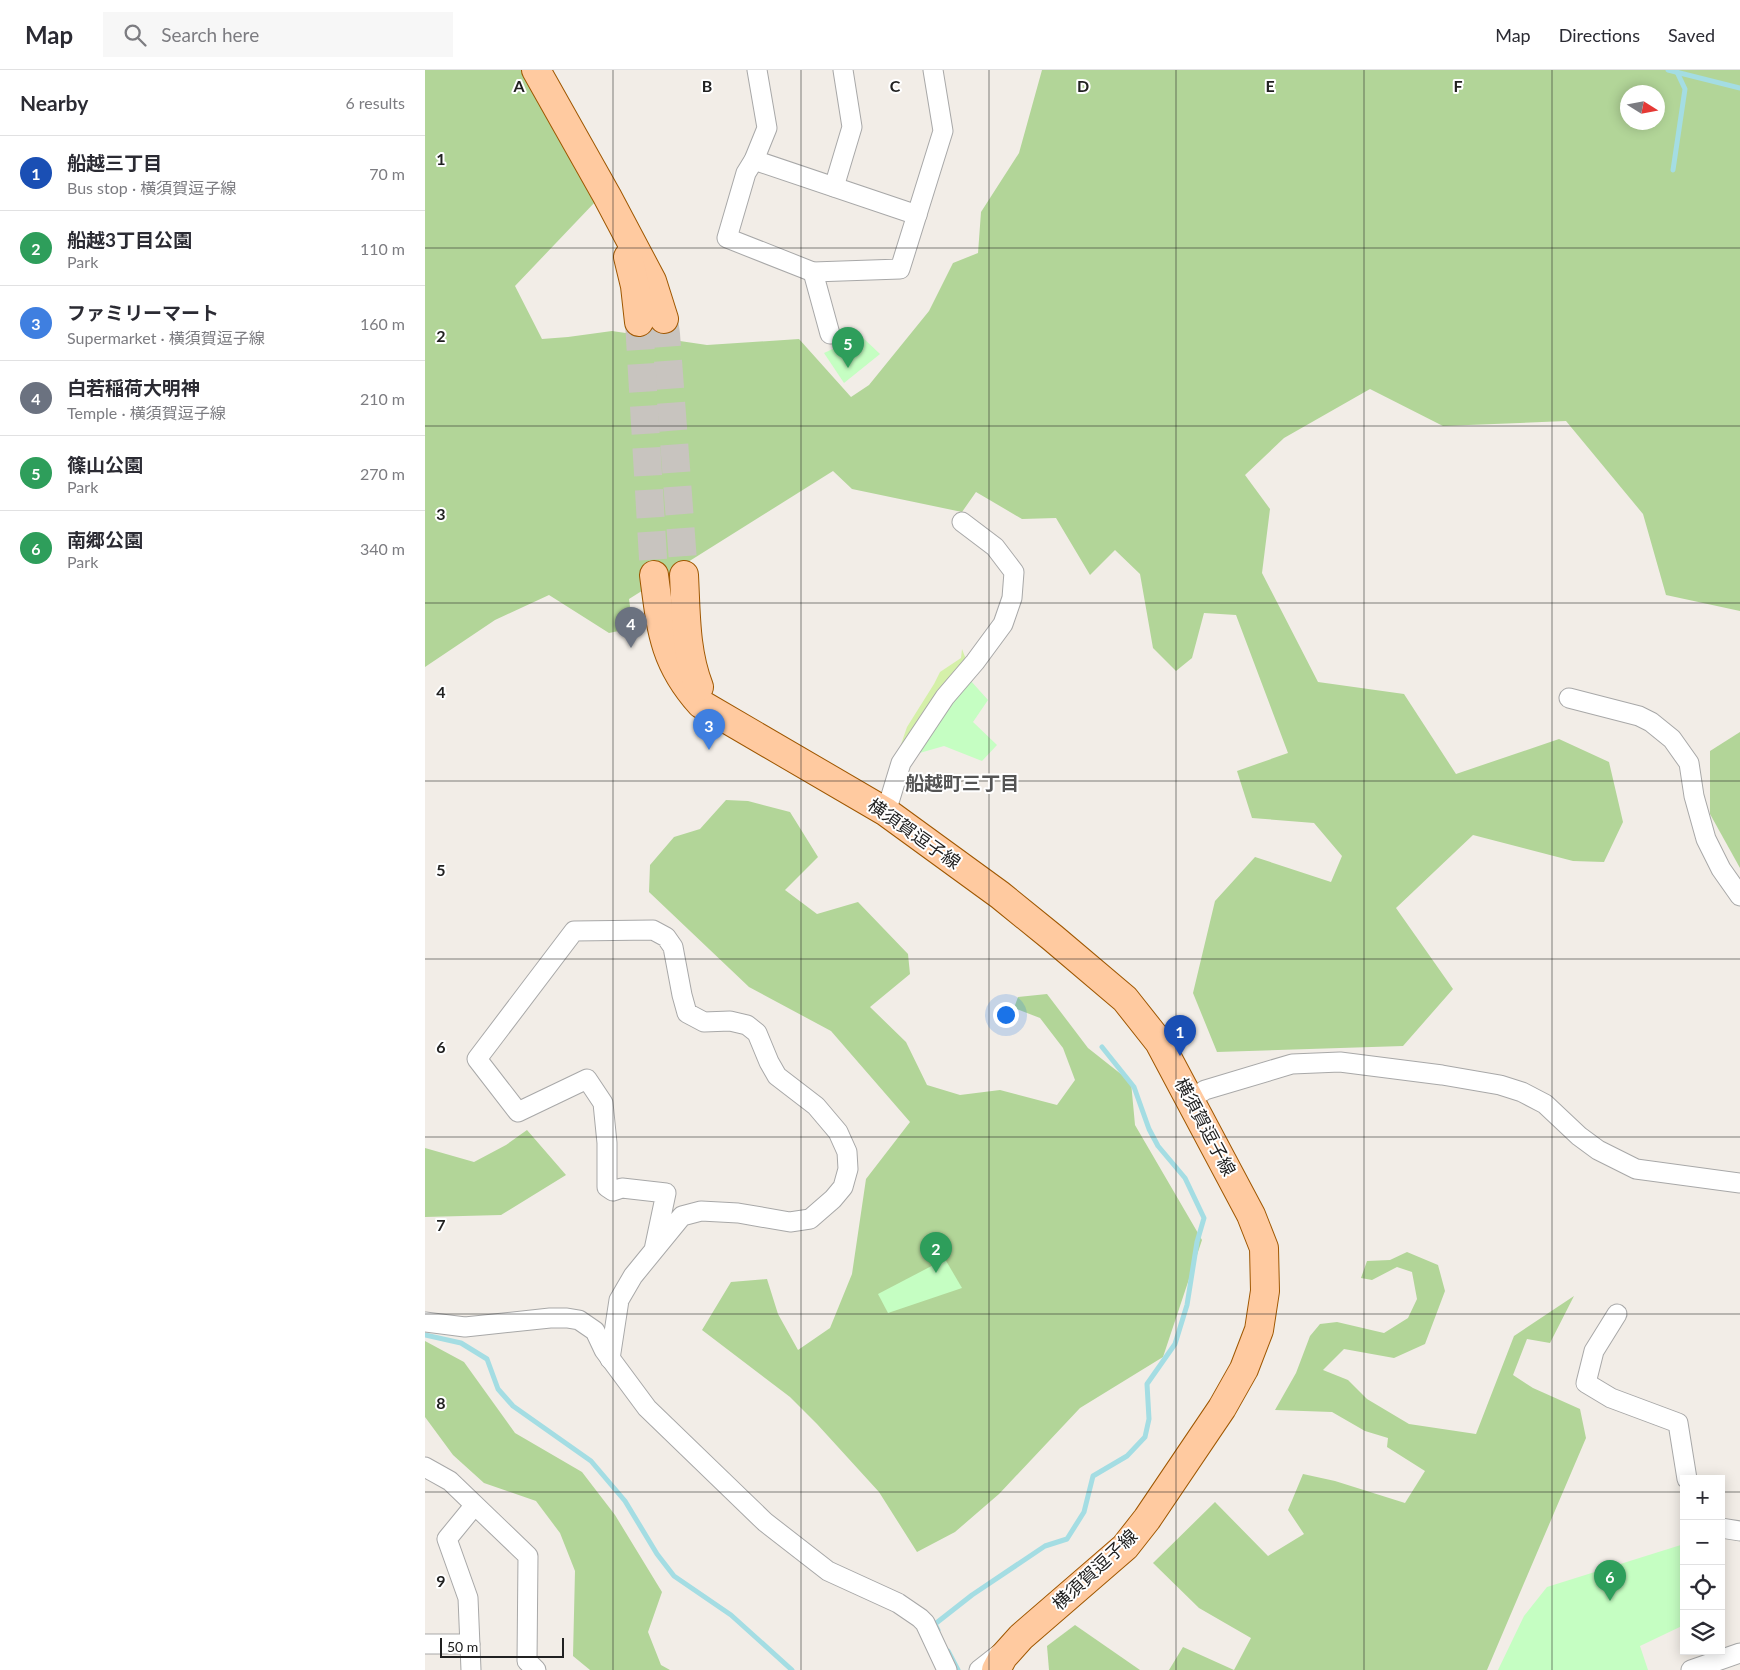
<!DOCTYPE html>
<meta charset="utf-8">
<style>
body{margin:0;font-family:Lato,"Noto Sans JP",sans-serif;background:#f7f7f7;color:#2b2b33}
.controls{position:absolute;right:15px;bottom:15px;display:grid;overflow:hidden;border-radius:0px;box-shadow:0 2px 12px #0003}
.controls button{width:45px;height:45px;display:grid;place-items:center;padding:0;border:0;border-bottom:1px solid #e1e1e2;background:#fff;color:#2b2b33;font:25px sans-serif}
.compass{position:absolute;left:1195px;top:15px;width:45px;height:45px;border-radius:50%;background:#fff;box-shadow:0 2px 12px #0003;rotate:101deg}
.scale{position:absolute;left:15px;bottom:12px;width:124px;box-sizing:border-box;padding-left:5px;border:2px solid #212121;border-top:0;font-size:14px;line-height:18px;white-space:nowrap;color:#212121;-webkit-text-stroke:4px #fff;paint-order:stroke}
.you{position:absolute;left:580px;top:944px;width:18px;height:18px;margin:-12px;border:4px solid #fff;border-radius:50%;background:#1a73e8;box-shadow:0 0 0 8px #1a73e833}
.badge{display:grid;place-items:center;width:32px;height:32px;border-radius:50%;background:#111827;color:#fff;font-size:16px;font-weight:700}
.pin{position:absolute;translate:-50% -41px;filter:drop-shadow(0 1px 2px #0008)}
.pin::after{content:'';position:absolute;top:26px;width:18px;height:15px;background:inherit;clip-path:polygon(0 0,100% 0,50% 100%)}
.list{margin:0;padding:0;list-style:none}
h2{display:flex;justify-content:space-between;align-items:center;height:65px;margin:0;padding:0 20px;font-size:21px}
h2 small{font-size:16px;font-weight:400;color:#7c7c81}
.list li{display:grid;grid-template-columns:32px 1fr auto;gap:15px;align-items:center;box-sizing:border-box;height:75px;padding:0 20px;border-top:1px solid #e1e1e2}
.list b{display:block;font-size:19px;white-space:nowrap}
.list p{margin:0;font-size:16px;white-space:nowrap;color:#7c7c81}
.list em{font-size:16px;font-style:normal;color:#7c7c81}
.icon{flex:none;width:28px;height:28px;fill:none;stroke:currentColor;stroke-width:2;stroke-linecap:round;stroke-linejoin:round}
.map{position:relative;flex:none;width:1315px;height:1600px;overflow:hidden}
header{display:flex;align-items:center;gap:30px;box-sizing:border-box;height:70px;padding:0 25px;background:#fff;border-bottom:1px solid #e1e1e2}
header strong{font-size:24px}
nav{display:flex;gap:28px;margin-inline-start:auto;font-size:18px}
.search{width:350px;height:45px;background:#f7f7f7;display:flex;align-items:center;gap:12px;box-sizing:border-box;padding:0 18px;border-radius:0px;color:#7c7c81;font-size:19px}
main{display:flex}
aside{flex:1;background:#fff}
.map>svg:first-child{display:block}
.grass{fill:#d5f0a9}
.forest{fill:#b2d598;fill-rule:evenodd}
.park{fill:#c5fec2}
.lines{fill:none;stroke-linecap:round;stroke-linejoin:round}
.stream{stroke:#a4dde3;stroke-width:5}
.primary-tunnel{stroke:#c8c4bf;stroke-width:28;stroke-dasharray:28 14;stroke-linecap:butt}
.street-casing{stroke:#a8a8a8;stroke-width:21}
.primary-casing{stroke:#9f5700;stroke-width:30}
.street{stroke:#fff;stroke-width:19}
.primary{stroke:#ffcaa0;stroke-width:28}
.grid{fill:none;stroke:#212121;stroke-width:1;stroke-opacity:0.55}
.labels{text-anchor:middle;stroke-width:4;stroke-linejoin:round;paint-order:stroke}
.street-label{font-size:18px;fill:#212121;stroke:#fff}
.neighbourhood-label{font-size:19px;font-weight:bold;fill:#545454;stroke:#fff}
.grid-label{font-size:16px;text-anchor:middle;font-weight:bold;fill:#212121;stroke:#fff;stroke-width:4;stroke-linejoin:round;paint-order:stroke}
</style>
<header>
<strong>Map</strong>
<div class="search"><svg class="icon" aria-label="search" viewBox="0 0 24 24"><circle cx="10" cy="10" r="6"/><path d="M15 15l6 6"/></svg>Search here</div>
<nav><a>Map</a><a>Directions</a><a>Saved</a></nav>
</header>
<main>
<aside>
<h2>Nearby<small>6 results</small></h2>
<ul class="list">
<li><span class="badge" style="background:#1a4fb4">1</span><div><b>船越三丁目</b><p>Bus stop · 横須賀逗子線</p></div><em>70 m</em></li>
<li><span class="badge" style="background:#2e9e5b">2</span><div><b>船越3丁目公園</b><p>Park</p></div><em>110 m</em></li>
<li><span class="badge" style="background:#3f7fe0">3</span><div><b>ファミリーマート</b><p>Supermarket · 横須賀逗子線</p></div><em>160 m</em></li>
<li><span class="badge" style="background:#6b7280">4</span><div><b>白若稲荷大明神</b><p>Temple · 横須賀逗子線</p></div><em>210 m</em></li>
<li><span class="badge" style="background:#2e9e5b">5</span><div><b>篠山公園</b><p>Park</p></div><em>270 m</em></li>
<li><span class="badge" style="background:#2e9e5b">6</span><div><b>南郷公園</b><p>Park</p></div><em>340 m</em></li>
</ul>
</aside>
<div class="map">
<svg width="1315" height="1600" viewBox="0 0 1315 1600">
<rect width="100%" height="100%" fill="#f2ede7"/>
<!-- grass -->
<polygon class="grass" points="537,579 542,592 471,689 482,657 509,614 515,602 536,588"/>
<!-- forest -->
<g class="forest">
<path d="M0,0H97L171,131L90,216L117,269L143,267L187,261L282,275L374,269L426,327L444,315L504,241L528,193L553,183L556,142L594,83L617,0H1315V541L1241,525L1218,444L1141,351L1018,356L945,319L859,368L820,405L845,439L837,503L893,612L979,624L1031,704L1134,669L1184,692L1198,752L1179,792L1148,791L1048,765L971,838L1028,919L978,976L792,982L768,923L790,831L830,787L906,812L917,786L889,753L827,748L812,701L863,683L811,545L779,543L767,588L751,601L728,578L715,504L690,480L665,505L631,448L597,449L551,422L537,442L427,419L408,401L204,529L208,558L184,563L124,525L70,550L0,597ZM1202,22H1232V52H1202Z"/>
<polygon points="1315,662 1315,798 1285,744 1285,681"/>
<polygon points="301,730 323,731 365,742 393,787 360,820 392,844 433,832 483,884 485,904 445,937 481,972 502,1015 535,1025 575,1020 632,1035 650,1010 638,978 615,948 589,938 593,927 622,924 663,978 706,1012 710,1055 777,1170 738,1287 655,1338 574,1424 530,1462 492,1482 454,1422 392,1354 365,1327 277,1260 306,1212 342,1209 353,1244 373,1280 405,1258 427,1204 441,1109 485,1052 406,961 324,917 224,822 225,795 249,767 275,759"/>
<polygon points="102,1060 141,1105 76,1145 0,1147 0,1078 49,1092 81,1075"/>
<polygon points="982,1182 1013,1195 1020,1221 1000,1274 969,1288 919,1279 898,1300 923,1310 942,1329 984,1354 1051,1364 1089,1266 1149,1226 1125,1273 1102,1269 1088,1305 1108,1318 1155,1339 1161,1368 1062,1600 744,1600 758,1577 809,1600 826,1568 774,1538 728,1493 790,1432 843,1486 879,1464 863,1440 878,1404 910,1411 980,1433 1000,1401 962,1377 963,1368 940,1361 907,1342 850,1340 871,1303 885,1266 895,1254 912,1252 959,1263 983,1248 992,1229 987,1202 972,1197 947,1210 936,1208 942,1191 965,1190"/>
<polygon points="0,1271 39,1292 90,1363 157,1402 190,1445 237,1522 223,1562 236,1595 245,1600 165,1600 148,1586 150,1501 135,1463 111,1431 59,1413 28,1385 0,1347"/>
<polygon points="650,1555 715,1600 624,1600 622,1576"/>
</g>
<!-- park -->
<g class="park">
<polygon points="436,266 455,284 419,313 399,283"/>
<polygon points="545,610 563,630 548,652 572,675 557,691 519,676 491,684 527,627"/>
<polygon points="520,1189 537,1218 463,1243 453,1224"/>
<polygon points="1259,1474 1259,1555 1215,1576 1223,1600 1073,1600 1099,1546 1122,1517"/>
</g>
<g class="lines">
<!-- stream -->
<g class="stream">
<polyline points="1243,0 1315,18"/>
<polyline points="1248,100 1260,19 1252,2"/>
<polyline points="0,1265 36,1273 62,1289 73,1319 88,1336 166,1391 200,1431 232,1484 249,1506 306,1545 367,1600"/>
<polyline points="513,1560 510,1554 547,1525 620,1476 642,1469 659,1442 668,1406 702,1386 720,1367 724,1349 722,1314 750,1274 762,1235 772,1172 779,1148 760,1108 733,1076 724,1059 709,1017 677,977"/>
<polyline points="523,1581 533,1600"/>
</g>
<!-- primary-tunnel -->
<g class="primary-tunnel">
<polyline points="239,249 241,264 259,505"/>
<polyline points="214,252 229,505"/>
</g>
<defs>
<g id="street">
<polyline points="332,0 342,58 329,90 321,103 302,168 388,202 475,199 518,61 508,0"/>
<polyline points="329,90 492,145"/>
<polyline points="409,117 427,57 418,0"/>
<polyline points="388,202 405,264"/>
<polyline points="1144,628 1214,646 1226,652 1247,669 1264,693 1269,726 1281,769 1296,799 1315,826"/>
<polyline points="461,742 476,693 520,627 550,592 578,554 587,528 589,502 570,477 537,452"/>
<polyline points="766,1029 780,1020 867,994 915,992 1017,1005 1075,1015 1097,1022 1120,1034 1154,1066 1173,1080 1211,1099 1315,1113"/>
<polyline points="1192,1244 1169,1281 1161,1313 1186,1328 1253,1353 1262,1409"/>
<polyline points="0,1252 40,1257 125,1248 142,1248 154,1250 170,1261 179,1280 222,1338 340,1452 403,1501 473,1533 495,1548 500,1553 522,1600"/>
<polyline points="185,1289 194,1230 208,1206 257,1146 276,1141 313,1143 365,1152 385,1149 408,1129 418,1117 423,1099 422,1082 413,1062 391,1036 352,1006 344,992 332,963 322,955 305,951 279,952 262,943 257,925 248,877 241,867 228,860 149,861 52,989 93,1042 162,1009 178,1033 182,1073 182,1117 188,1121 197,1118 241,1123 229,1180"/>
<polyline points="0,1397 25,1411 103,1486 102,1591 111,1600"/>
<polyline points="1296,1458 1315,1461"/>
<polyline points="0,1574 45,1574"/>
<polyline points="46,1600 43,1528 22,1469 49,1436"/>
<polyline points="554,1600 577,1582"/>
<polyline points="1266,1600 1315,1583"/>
</g>
<g id="primary">
<polyline points="111,0 182,126 227,211 239,249"/>
<polyline points="203,187 210,216 214,252"/>
<path d="M229,505C236,558 238,592 276,634L461,742L575,825L628,868L700,929L734,972L826,1145L839,1178L840,1221L834,1260L819,1299L797,1338L722,1449L700,1477L596,1567L578,1587L571,1600"/>
<path d="M259,505C261,543 260,581 274,617"/>
</g>
</defs>
<!-- street casing -->
<use href="#street" class="street-casing"/>
<!-- primary casing -->
<use href="#primary" class="primary-casing"/>
<!-- street -->
<use href="#street" class="street"/>
<!-- primary -->
<use href="#primary" class="primary"/>
</g>
<!-- grid -->
<path class="grid" d="M188,0V1600M376,0V1600M564,0V1600M751,0V1600M939,0V1600M1127,0V1600M0,178H1315M0,356H1315M0,533H1315M0,711H1315M0,889H1315M0,1067H1315M0,1244H1315M0,1422H1259M1296,1422H1315"/>
<g class="labels">
<!-- street labels -->
<g class="street-label">
<text transform="translate(489 764) rotate(35)" y="6">横須賀逗子線</text>
<text transform="translate(780 1057) rotate(62)" y="6">横須賀逗子線</text>
<text transform="translate(670 1500) rotate(-43)" y="6">横須賀逗子線</text>
</g>
<!-- neighbourhood labels -->
<g class="neighbourhood-label">
<text x="537" y="720">船越町三丁目</text>
</g>
</g>
<g class="grid-label">
<text x="94" y="22">A</text>
<text x="282" y="22">B</text>
<text x="470" y="22">C</text>
<text x="658" y="22">D</text>
<text x="845" y="22">E</text>
<text x="1033" y="22">F</text>
<text x="16" y="95">1</text>
<text x="16" y="272">2</text>
<text x="16" y="450">3</text>
<text x="16" y="628">4</text>
<text x="16" y="806">5</text>
<text x="16" y="983">6</text>
<text x="16" y="1161">7</text>
<text x="16" y="1339">8</text>
<text x="16" y="1517">9</text>
</g>
</svg>
<div class="controls">
<button>+</button>
<button>−</button>
<button><svg class="icon" aria-label="locate" viewBox="0 0 24 24"><circle cx="12" cy="12" r="6"/><path d="M12 2v4M12 18v4M2 12h4M18 12h4"/></svg></button>
<button><svg class="icon" aria-label="layers" viewBox="0 0 24 24"><path d="M12 4l9 5-9 5-9-5zM3 14l9 5 9-5"/></svg></button>
</div>
<svg class="compass" viewBox="-18 -18 36 36"><path d="M0-13l5 13h-10z" fill="#e53935"/><path d="M0 13l5-13h-10z" fill="#7c7c81"/></svg>
<div class="scale">50 m</div>
<div class="you"></div>
<div class="pin badge" style="left:755px;top:986px;background:#1a4fb4">1</div>
<div class="pin badge" style="left:511px;top:1203px;background:#2e9e5b">2</div>
<div class="pin badge" style="left:284px;top:680px;background:#3f7fe0">3</div>
<div class="pin badge" style="left:206px;top:578px;background:#6b7280">4</div>
<div class="pin badge" style="left:423px;top:298px;background:#2e9e5b">5</div>
<div class="pin badge" style="left:1185px;top:1531px;background:#2e9e5b">6</div>
</div>
</main>
